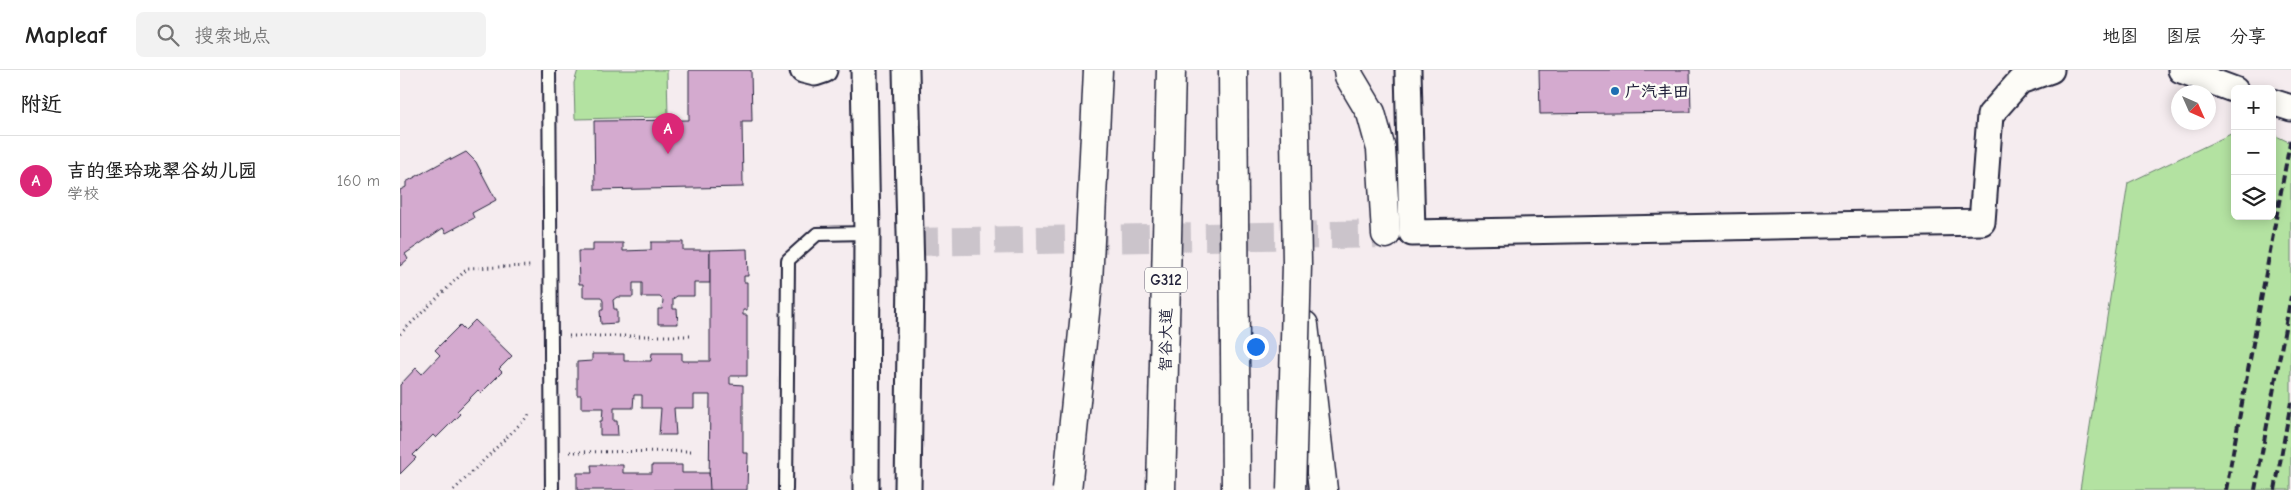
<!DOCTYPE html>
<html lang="zh">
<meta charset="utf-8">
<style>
body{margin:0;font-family:"Comic Neue","LXGW WenKai TC",sans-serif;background:#f2f2f2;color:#222}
.controls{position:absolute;right:15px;top:15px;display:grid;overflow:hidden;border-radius:8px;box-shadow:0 2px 12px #0003}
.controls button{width:45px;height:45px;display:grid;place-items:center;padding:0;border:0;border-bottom:1px solid #e0e0e0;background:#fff;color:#222;font:25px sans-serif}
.compass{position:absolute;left:1771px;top:15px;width:45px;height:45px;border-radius:50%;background:#fff;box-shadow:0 2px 12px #0003;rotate:135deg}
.you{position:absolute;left:855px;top:276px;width:18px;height:18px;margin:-12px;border:4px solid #fff;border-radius:50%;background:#1a73e8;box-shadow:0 0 0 8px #1a73e833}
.badge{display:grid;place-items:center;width:32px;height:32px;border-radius:50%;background:#db2777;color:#fff;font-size:16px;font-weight:700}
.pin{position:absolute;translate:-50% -41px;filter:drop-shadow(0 1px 2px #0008)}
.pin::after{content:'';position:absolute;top:26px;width:18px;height:15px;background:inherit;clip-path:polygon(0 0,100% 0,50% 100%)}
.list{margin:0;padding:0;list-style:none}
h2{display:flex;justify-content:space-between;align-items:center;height:65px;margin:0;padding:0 20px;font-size:21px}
h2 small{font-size:16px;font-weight:400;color:#767676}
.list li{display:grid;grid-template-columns:32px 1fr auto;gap:15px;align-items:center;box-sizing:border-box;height:90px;padding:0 20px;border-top:1px solid #e0e0e0}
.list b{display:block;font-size:19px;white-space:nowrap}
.list p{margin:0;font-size:16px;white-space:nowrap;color:#767676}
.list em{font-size:16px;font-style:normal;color:#767676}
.icon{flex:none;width:28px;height:28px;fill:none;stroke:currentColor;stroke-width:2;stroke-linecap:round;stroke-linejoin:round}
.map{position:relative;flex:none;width:1891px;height:420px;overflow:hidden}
header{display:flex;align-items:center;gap:30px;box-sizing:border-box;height:70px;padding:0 25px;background:#fff;border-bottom:1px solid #e0e0e0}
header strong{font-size:24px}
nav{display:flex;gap:28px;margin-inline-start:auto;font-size:18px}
.search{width:350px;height:45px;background:#f2f2f2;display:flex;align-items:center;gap:12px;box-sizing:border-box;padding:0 18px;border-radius:8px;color:#767676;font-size:19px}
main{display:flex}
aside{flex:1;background:#fff}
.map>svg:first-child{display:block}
.green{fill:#b3e2a1;stroke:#6a826e}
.building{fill:#d4aacf;stroke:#22223b}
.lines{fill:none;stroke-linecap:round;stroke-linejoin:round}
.secondary-tunnel{stroke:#cbc4cb;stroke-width:28;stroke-dasharray:28 14;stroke-linecap:butt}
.lane-casing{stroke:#22223b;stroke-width:16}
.street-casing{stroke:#22223b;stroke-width:29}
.primary-casing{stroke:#22223b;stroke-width:31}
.highway-casing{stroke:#22223b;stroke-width:31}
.path{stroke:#22223b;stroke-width:3;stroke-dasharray:1 4;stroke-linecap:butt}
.lane{stroke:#fdfcf7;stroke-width:12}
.street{stroke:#fdfcf7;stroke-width:25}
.primary{stroke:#fdfcf7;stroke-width:28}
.highway{stroke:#fdfcf7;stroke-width:28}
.rail{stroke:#22223b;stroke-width:4;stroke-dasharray:8 4;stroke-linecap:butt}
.highway-bridge-casing{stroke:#22223b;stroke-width:31;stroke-linecap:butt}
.highway-bridge{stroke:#fdfcf7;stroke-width:28}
.poi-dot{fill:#1f6fb2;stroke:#fdfcf7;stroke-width:2}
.labels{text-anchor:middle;stroke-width:5;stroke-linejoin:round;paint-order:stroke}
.shield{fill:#fdfcf7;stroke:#646373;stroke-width:1}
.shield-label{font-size:15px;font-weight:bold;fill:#22223b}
.poi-label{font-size:16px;font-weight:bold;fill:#22223b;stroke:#fdfcf7;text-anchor:start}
.street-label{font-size:16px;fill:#22223b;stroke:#fdfcf7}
</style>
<header>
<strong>Mapleaf</strong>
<div class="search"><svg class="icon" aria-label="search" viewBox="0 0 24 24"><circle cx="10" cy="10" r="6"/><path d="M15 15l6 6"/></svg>搜索地点</div>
<nav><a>地图</a><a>图层</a><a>分享</a></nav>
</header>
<main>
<aside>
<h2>附近<small></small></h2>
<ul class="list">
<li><span class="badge">A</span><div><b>吉的堡玲珑翠谷幼儿园</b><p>学校</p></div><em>160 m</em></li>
</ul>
</aside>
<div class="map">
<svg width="1891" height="420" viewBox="0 0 1891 420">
<rect width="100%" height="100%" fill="#f5ecef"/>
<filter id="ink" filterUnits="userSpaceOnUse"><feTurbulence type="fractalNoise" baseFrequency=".02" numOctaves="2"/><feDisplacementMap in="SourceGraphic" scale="10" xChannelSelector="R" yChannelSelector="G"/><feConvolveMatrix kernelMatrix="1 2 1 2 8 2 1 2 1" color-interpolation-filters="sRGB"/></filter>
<g filter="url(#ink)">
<!-- green -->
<g class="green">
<polygon points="178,0 267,0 268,47 175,49 174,13"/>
<polygon points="1835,62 1835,146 1872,146 1872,64 1891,73 1891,420 1680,420 1728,113"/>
</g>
<!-- building -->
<g class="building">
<polygon points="289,0 351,0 352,51 342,51 343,117 195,120 194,51 289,50"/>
<polygon points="1139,0 1290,0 1291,42 1140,44"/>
<polygon points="66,82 76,92 96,130 72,143 74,148 46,163 43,158 5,184 8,189 0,196 0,120 6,117 6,112 50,88 51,90"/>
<polygon points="251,172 283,172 283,180 310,180 310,213 294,213 294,226 277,226 273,229 273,239 277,239 278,254 258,254 258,239 262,239 263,230 260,227 242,227 242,213 233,213 233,227 217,227 213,230 214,239 217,239 217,253 201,254 200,240 203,240 203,231 201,227 183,227 183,214 179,214 178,181 193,181 193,173 223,173 223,181 251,180"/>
<polygon points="347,179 348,206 344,206 344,212 347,212 347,240 343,240 343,245 347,245 347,306 330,306 330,314 343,315 343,383 348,383 347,420 309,420 310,325 294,325 294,338 274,338 276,365 259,365 261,338 242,338 242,325 234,325 233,338 214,338 214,351 217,351 218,365 200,365 200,351 202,351 203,338 181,338 181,325 177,325 177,292 192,291 192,284 224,284 224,291 251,291 252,283 282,283 282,291 310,291 310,180"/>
<polygon points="75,250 112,286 99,299 102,302 81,323 78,320 57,341 60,344 36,368 33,365 13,385 16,388 0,404 0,315 16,298 22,304 40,285 35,280 60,255 65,260"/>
<polygon points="191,395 223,395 223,403 252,403 252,395 282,395 282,403 309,403 310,420 177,420 177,403 192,403"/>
</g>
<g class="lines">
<!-- secondary-tunnel -->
<polyline class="secondary-tunnel" points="511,172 986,164"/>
<defs>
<g id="lane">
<polyline points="149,0 152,420"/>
<polyline points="386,420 388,190 417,164 467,163"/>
</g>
<g id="street">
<polyline points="403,0 415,3 424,0"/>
<polyline points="464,0 467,163 466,420"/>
<polyline points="506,0 511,203 508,420"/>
<polyline points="1008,0 1012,163 1582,152 1590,45 1620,11 1651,0"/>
<polyline points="1781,0 1835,20"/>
<polyline points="1872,32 1891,38"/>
</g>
<polyline id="primary" points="948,0 949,6 971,43 981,79 986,164"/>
<polyline id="highway" points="904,255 923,420"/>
</defs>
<!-- lane casing -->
<use href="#lane" class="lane-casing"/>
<!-- street casing -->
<use href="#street" class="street-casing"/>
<!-- primary casing -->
<use href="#primary" class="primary-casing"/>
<!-- highway casing -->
<use href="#highway" class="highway-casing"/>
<!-- path -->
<g class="path">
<polyline points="0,264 68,198 132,196"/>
<polyline points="169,266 292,266"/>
<polyline points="170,382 292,381"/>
<polyline points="54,420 131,343"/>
</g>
<!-- lane -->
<use href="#lane" class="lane"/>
<!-- street -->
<use href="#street" class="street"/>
<!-- primary -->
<use href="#primary" class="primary"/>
<!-- highway -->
<use href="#highway" class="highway"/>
<!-- rail -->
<g class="rail">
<polyline points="1826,420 1891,67"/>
<polyline points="1855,420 1891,226"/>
<polyline points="1875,420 1891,332"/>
</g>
<defs>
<g id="highway-bridge">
<polyline points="833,0 836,420"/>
<polyline points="667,420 688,213 698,0"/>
<polyline points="761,420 771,0"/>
<polyline points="891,420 897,194 894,0"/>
</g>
</defs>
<!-- highway-bridge casing -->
<use href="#highway-bridge" class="highway-bridge-casing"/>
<!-- highway-bridge -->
<use href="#highway-bridge" class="highway-bridge"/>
</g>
</g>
<!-- markers -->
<circle class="poi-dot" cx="1215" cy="21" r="5"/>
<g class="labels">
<!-- shield labels -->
<rect class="shield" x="745" y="197.5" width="42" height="25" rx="4"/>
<g class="shield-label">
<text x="766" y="215">G312</text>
</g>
<!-- poi labels -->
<g class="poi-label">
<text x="1225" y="27">广汽丰田</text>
</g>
<!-- street labels -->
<g class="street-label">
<text transform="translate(765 270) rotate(-89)" y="6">智谷大道</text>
</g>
</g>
</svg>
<div class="controls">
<button>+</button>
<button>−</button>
<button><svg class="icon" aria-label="layers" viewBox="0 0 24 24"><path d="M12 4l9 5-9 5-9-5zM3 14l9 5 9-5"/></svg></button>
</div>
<svg class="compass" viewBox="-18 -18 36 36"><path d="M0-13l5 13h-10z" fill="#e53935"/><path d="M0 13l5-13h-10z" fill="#767676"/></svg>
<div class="you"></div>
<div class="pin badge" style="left:268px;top:84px">A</div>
</div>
</main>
